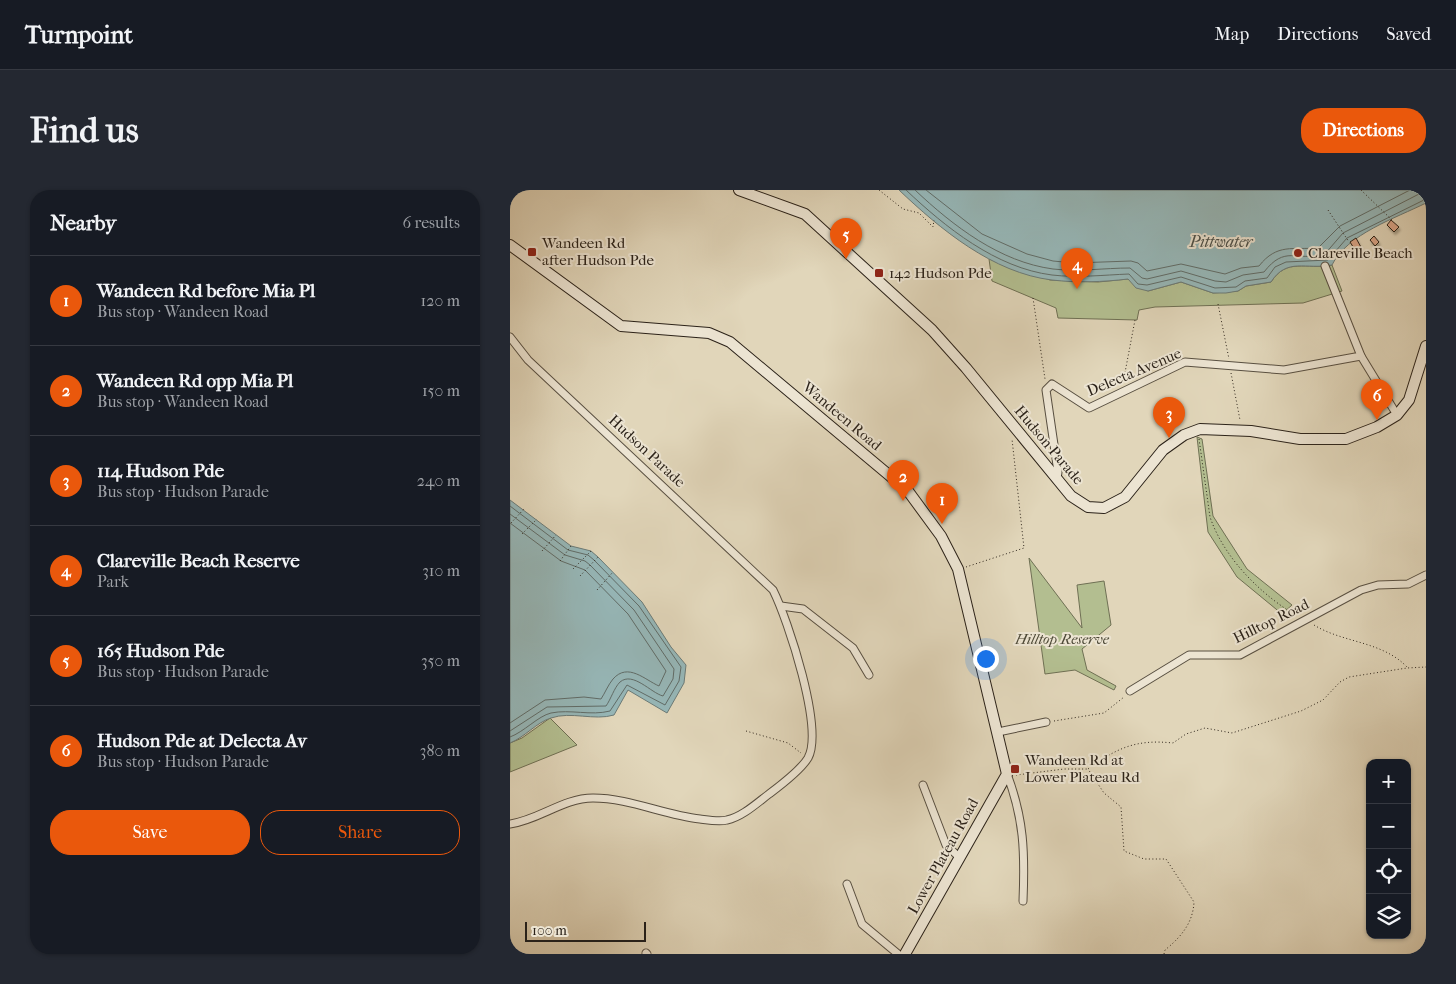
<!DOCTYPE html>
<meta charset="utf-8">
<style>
body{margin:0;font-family:"IM FELL French Canon",serif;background:#242831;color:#f1f3f6}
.controls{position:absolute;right:15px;bottom:15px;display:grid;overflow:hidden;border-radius:10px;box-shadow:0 1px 4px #0004}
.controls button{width:45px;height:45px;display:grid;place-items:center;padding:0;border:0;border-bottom:1px solid #363941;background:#171b24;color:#f1f3f6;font:25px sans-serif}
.scale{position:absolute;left:15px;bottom:12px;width:121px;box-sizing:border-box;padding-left:5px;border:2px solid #2b2219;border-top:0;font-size:14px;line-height:18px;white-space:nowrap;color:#2b2219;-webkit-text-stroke:4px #ece4d2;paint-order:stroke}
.you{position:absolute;left:475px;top:468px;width:18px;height:18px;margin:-12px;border:4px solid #fff;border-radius:50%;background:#1a73e8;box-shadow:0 0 0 8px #1a73e833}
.badge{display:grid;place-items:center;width:32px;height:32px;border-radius:50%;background:#ea580c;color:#fff;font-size:16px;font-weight:700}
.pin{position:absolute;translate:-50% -41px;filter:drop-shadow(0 1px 2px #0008)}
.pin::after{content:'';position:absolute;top:26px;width:18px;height:15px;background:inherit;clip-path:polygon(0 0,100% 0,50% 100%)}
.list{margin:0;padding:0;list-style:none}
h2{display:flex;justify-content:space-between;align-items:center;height:65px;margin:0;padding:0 20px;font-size:21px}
h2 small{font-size:16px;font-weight:400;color:#9ea1a6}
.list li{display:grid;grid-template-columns:32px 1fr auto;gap:15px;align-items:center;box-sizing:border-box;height:90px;padding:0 20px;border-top:1px solid #363941}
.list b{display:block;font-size:19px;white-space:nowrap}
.list p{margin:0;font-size:16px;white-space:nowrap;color:#9ea1a6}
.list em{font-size:16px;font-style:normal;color:#9ea1a6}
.actions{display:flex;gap:10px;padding:15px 20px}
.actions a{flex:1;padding:11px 0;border:1px solid #ea580c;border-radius:20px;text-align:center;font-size:18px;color:#ea580c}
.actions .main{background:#ea580c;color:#fff}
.icon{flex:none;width:28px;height:28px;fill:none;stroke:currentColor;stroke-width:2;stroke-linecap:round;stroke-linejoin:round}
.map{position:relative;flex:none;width:916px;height:764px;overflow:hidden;border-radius:20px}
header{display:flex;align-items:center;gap:30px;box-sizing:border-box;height:70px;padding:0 25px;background:#171b24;border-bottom:1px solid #363941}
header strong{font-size:24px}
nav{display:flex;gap:28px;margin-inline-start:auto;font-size:18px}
.intro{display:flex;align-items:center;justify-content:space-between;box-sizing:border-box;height:120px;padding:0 30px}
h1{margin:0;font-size:35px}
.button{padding:12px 22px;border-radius:20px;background:#ea580c;color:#fff;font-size:18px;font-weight:700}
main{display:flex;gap:30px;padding:0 30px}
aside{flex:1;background:#171b24;border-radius:20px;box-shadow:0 1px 4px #0004}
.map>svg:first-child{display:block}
.green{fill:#b3be90;stroke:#6f7054}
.water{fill:#96b7b8;stroke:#6b7b78}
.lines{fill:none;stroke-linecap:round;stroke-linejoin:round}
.shore{stroke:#606c68;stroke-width:1}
.building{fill:#daa587;stroke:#2b2219;filter:url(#shadow)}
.street-casing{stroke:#584f41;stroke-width:9}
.secondary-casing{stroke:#2b2219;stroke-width:12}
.path{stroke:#2b2219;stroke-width:1;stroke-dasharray:1 2.5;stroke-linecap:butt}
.street{stroke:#ece4d2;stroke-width:7}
.secondary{stroke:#ece4d2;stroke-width:10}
.poi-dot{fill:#8f2418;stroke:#ece4d2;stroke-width:2}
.labels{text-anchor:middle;stroke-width:4;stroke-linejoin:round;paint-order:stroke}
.poi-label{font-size:15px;fill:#2b2219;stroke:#ece4d2;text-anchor:start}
.street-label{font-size:15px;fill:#2b2219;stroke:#ece4d2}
.park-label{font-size:15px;font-style:italic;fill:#4d4937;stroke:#ece4d2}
.water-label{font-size:16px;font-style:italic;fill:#4b4f49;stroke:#ece4d2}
</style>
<header>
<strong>Turnpoint</strong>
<nav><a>Map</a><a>Directions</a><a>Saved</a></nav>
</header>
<div class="intro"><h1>Find us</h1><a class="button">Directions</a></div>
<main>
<aside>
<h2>Nearby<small>6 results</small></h2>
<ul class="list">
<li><span class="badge">1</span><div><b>Wandeen Rd before Mia Pl</b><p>Bus stop · Wandeen Road</p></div><em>120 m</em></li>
<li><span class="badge">2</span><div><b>Wandeen Rd opp Mia Pl</b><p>Bus stop · Wandeen Road</p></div><em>150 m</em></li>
<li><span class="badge">3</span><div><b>114 Hudson Pde</b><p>Bus stop · Hudson Parade</p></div><em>240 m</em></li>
<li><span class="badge">4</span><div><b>Clareville Beach Reserve</b><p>Park</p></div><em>310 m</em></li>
<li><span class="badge">5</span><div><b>165 Hudson Pde</b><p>Bus stop · Hudson Parade</p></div><em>350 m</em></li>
<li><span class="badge">6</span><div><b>Hudson Pde at Delecta Av</b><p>Bus stop · Hudson Parade</p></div><em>380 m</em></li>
</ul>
<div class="actions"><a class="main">Save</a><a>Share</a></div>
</aside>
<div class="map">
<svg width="916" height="764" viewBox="0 0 916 764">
<defs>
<filter id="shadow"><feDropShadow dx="1.5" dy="3" stdDeviation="1" flood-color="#0004"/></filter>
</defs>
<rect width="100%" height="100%" fill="#e1d6ba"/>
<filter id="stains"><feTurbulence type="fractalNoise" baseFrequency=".004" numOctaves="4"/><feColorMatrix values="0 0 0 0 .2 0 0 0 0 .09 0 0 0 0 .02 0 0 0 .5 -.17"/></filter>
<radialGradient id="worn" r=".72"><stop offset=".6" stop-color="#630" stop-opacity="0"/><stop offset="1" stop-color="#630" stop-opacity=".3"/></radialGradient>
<!-- green -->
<g class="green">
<path d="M479,69L540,90L588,92L618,89L638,101L671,92L703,103L728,101L736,96L761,92C777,67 796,80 822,75L832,101L793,113L645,117L629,120L627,130L548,128L546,118L482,91Z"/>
<polygon points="687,247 692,249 703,326 737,379 782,415 772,424 727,387 698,342"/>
<polygon points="519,368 572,438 567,395 594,391 601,435 572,459 577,480 606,496 604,500 565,480 535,484"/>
<polygon points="40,528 67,555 0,582 0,553 12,548"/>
</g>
<!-- water -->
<g class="water">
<path d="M389,0H916V13C886,28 837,44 822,75C796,80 777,67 761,92L736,96L728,101L716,103H703L671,92L638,101L626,98L618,89C593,92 567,93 542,90C483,83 430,39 389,0Z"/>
<path d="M0,310L61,356L81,361L88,367L132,412L161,457L176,475L174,493L157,523L118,500L104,525C84,531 61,521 41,528C27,532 15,547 0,553Z"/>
</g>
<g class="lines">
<!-- shore -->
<g class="shore">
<path d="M396,0C435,37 486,78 542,85C568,88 593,85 619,84L628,94L637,95L671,87L705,98L726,97L735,91L757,88L765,77L776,72L818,70L837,48L916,9"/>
<path d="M405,0C443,36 490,72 543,79C569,82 594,78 620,78L632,88L637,89L671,81L705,91L716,92L733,85L754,82C775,55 786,71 814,65L833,43L909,4L916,2"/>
<path d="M416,0L472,44L517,64L543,71L564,73L621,71L628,73L637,81L671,74L715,84L731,78L749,76C767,53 783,60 808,58L830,36L900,0"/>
<path d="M0,316L58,360L78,365L84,370L129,416L171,477L169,491L155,515L117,495L100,521C81,526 60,519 41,523C28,526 14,542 0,547"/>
<path d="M0,324L55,365L75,371L80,375L124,420L164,479L163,489L153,506C141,503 123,481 110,492C104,498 101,509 96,516L37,517L0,541"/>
<path d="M0,333L51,371L75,380L118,424L156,481L149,496C135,490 118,472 103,489C98,495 95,503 91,509L74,507L35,510L0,533"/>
</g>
</g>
<!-- building -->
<g class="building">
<polygon points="881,30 889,37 884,42 877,35"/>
<polygon points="864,46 869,52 865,56 860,50"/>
<polygon points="846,48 852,59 847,63 840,52"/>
</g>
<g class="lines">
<defs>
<g id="street">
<path d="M0,147L18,170L263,400C278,430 314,539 298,568C290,581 271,595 259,604C247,613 232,627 217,630C209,632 198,630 190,629C154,625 119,608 83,608C53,608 29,630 0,634"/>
<polyline points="851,166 887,225"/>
<polyline points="547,289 548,282 536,200 542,194 579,218 675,172 774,180 851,166 815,76"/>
<polyline points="271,416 293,419 343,458 359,485"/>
<polyline points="620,501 679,465 730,465 851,400 868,395 898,394 916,385"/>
<polyline points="488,542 536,532"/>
<path d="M497,584C514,629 515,662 513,711"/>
<polyline points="413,595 436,655 449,667"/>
<polyline points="337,694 352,734 388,764"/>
<polyline points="136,763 137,764"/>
</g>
<g id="secondary">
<polyline points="229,0 295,24 422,140 456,178 561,306 578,317 594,318 615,307 653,260 674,245 690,239 741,241 790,249 836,249 867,237 887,225 899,210 916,156"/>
<polyline points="0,55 111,136 199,143 220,152 398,301 431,346 448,379 497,584 395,764"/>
</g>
</defs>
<!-- street casing -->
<use href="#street" class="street-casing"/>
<!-- secondary casing -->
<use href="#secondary" class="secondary-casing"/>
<!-- path -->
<g class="path">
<polyline points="369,0 393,19 409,23 423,37 424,30"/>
<polyline points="851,0 882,30"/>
<polyline points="818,20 839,52"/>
<polyline points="523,108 535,189"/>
<polyline points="708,114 719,169"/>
<polyline points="721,183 730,230"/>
<polyline points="613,193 625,130"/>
<path d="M689,249L700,327C714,368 750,404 787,426"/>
<polyline points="1,333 14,319"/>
<polyline points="12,344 27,329"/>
<polyline points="32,361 46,345"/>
<polyline points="50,371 61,356"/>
<polyline points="456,377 514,358 502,249"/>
<polyline points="63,379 81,361"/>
<polyline points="70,386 88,367"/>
<polyline points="87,400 103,382"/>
<path d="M804,435C833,453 872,451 897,477"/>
<polyline points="544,531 594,523 614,507"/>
<polyline points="236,541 278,553 291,563"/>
<polyline points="506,585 554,579 577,579"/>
<path d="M654,764L655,760C671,747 683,733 684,712L656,669H634L614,661L611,617L594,603L578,579C607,558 626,549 663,553L676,544L695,538L722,543L791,521L813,510L830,492L839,487L897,478L916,477"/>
</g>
<!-- street -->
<use href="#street" class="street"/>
<!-- secondary -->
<use href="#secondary" class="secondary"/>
</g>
<!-- markers -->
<g class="poi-dot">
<rect x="17" y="57" width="10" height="10" rx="2.5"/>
<circle cx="788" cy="63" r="5"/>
<rect x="364" y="78" width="10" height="10" rx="2.5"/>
<rect x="500" y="574" width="10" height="10" rx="2.5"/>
</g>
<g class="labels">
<!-- poi labels -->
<g class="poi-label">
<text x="32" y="58">Wandeen Rd<tspan x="32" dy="17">after Hudson Pde</tspan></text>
<text x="798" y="68">Clareville Beach</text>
<text x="379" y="88">142 Hudson Pde</text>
<text x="515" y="575">Wandeen Rd at<tspan x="515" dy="17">Lower Plateau Rd</tspan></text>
</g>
<!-- street labels -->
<g class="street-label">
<text transform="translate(624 182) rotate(-23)" y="5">Delecta Avenue</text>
<text transform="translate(332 226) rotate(40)" y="5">Wandeen Road</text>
<text transform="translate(539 255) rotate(50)" y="5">Hudson Parade</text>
<text transform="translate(137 261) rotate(43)" y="5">Hudson Parade</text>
<text transform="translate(761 431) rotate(-26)" y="5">Hilltop Road</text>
<text transform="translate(433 666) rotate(-61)" y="5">Lower Plateau Road</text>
</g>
<!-- park labels -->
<g class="park-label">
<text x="552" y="454">Hilltop Reserve</text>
</g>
<!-- water labels -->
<g class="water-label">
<text x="711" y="57">Pittwater</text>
</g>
</g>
<rect width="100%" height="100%" filter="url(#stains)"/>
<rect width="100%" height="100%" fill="url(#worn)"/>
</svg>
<div class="controls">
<button>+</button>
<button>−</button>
<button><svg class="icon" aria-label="locate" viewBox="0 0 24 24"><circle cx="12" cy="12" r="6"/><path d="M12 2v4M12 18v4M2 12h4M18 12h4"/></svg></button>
<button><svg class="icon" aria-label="layers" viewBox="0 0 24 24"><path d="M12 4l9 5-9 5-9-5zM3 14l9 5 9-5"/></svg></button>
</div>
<div class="scale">100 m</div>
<div class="you"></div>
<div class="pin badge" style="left:432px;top:334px">1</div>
<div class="pin badge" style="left:393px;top:311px">2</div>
<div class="pin badge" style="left:659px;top:248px">3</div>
<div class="pin badge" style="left:567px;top:99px">4</div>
<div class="pin badge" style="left:336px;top:69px">5</div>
<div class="pin badge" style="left:867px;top:230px">6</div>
</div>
</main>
